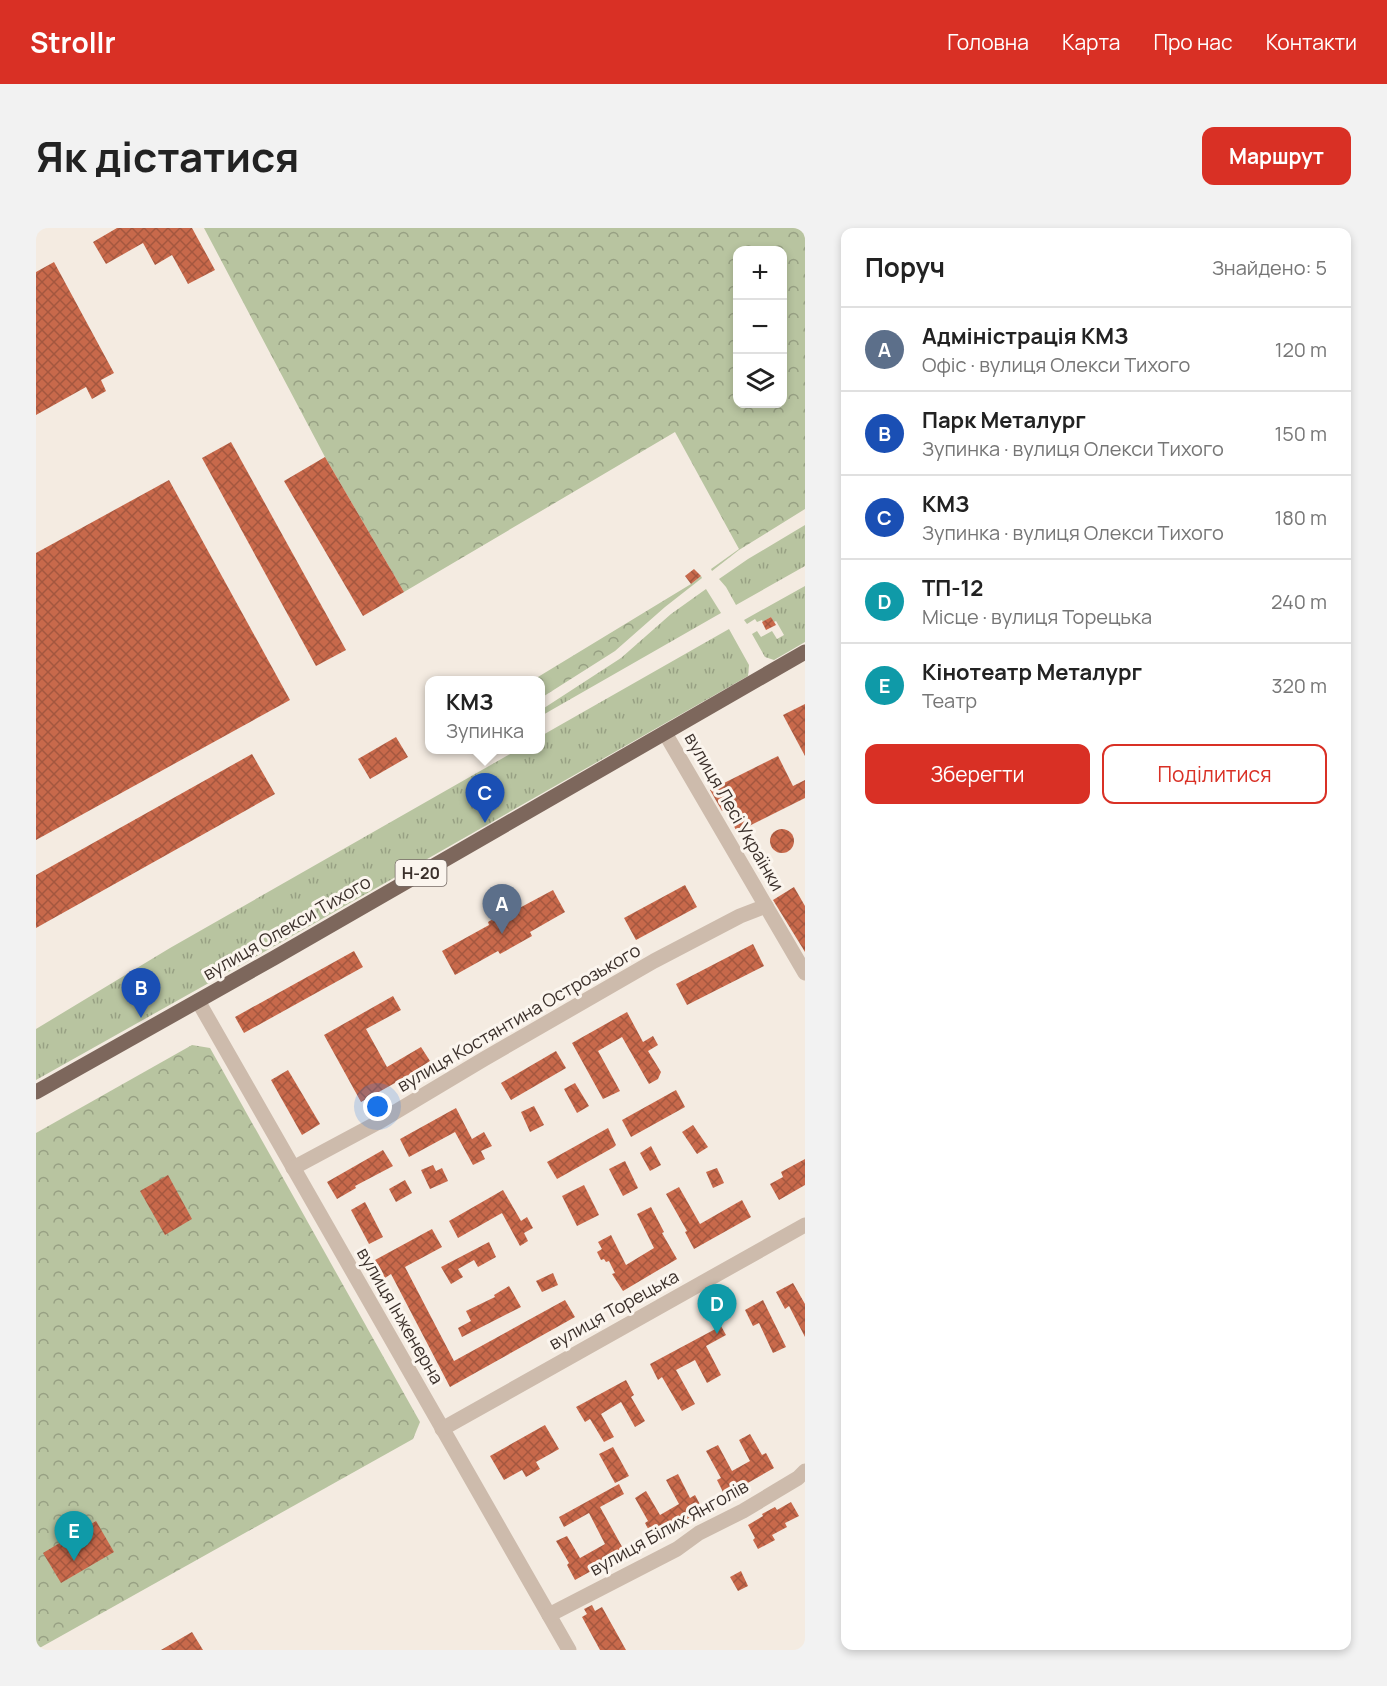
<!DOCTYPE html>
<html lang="uk">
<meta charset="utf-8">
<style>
body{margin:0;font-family:Manrope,sans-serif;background:#f2f2f2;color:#222}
.controls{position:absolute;right:18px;top:18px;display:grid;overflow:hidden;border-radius:12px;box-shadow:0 3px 9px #0003}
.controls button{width:54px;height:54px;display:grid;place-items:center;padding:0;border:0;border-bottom:2px solid #e0e0e0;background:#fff;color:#222;font:30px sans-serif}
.you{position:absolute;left:342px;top:879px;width:21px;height:21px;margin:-15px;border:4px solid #fff;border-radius:50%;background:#1a73e8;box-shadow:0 0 0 9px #1a73e833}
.badge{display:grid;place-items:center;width:39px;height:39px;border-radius:50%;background:#d93025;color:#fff;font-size:20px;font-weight:700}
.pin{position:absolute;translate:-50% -50px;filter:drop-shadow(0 2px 3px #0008)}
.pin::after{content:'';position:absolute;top:32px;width:21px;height:18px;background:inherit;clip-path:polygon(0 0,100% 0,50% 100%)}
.popup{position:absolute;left:389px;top:448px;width:120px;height:78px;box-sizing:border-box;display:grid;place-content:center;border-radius:12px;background:#fff;filter:drop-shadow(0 2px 4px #0005);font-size:20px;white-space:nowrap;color:#767676}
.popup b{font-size:22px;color:#222}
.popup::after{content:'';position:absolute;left:50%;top:100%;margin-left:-12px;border:12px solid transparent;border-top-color:#fff}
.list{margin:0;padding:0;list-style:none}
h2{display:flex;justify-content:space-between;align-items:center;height:78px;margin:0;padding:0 24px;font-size:26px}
h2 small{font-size:20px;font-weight:400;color:#767676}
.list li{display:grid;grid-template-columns:39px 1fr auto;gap:18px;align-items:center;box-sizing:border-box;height:84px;padding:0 24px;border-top:2px solid #e0e0e0}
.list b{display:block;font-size:22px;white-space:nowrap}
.list p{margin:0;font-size:20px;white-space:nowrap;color:#767676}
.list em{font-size:20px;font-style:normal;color:#767676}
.actions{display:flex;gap:12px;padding:18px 24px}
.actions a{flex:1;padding:14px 0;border:2px solid #d93025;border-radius:12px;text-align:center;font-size:21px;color:#d93025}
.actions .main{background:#d93025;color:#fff}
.icon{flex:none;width:33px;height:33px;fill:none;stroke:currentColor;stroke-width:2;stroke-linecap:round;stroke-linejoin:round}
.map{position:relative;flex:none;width:769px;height:1422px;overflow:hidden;border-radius:12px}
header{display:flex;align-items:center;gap:36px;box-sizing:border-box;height:84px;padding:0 30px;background:#d93025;color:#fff}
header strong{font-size:28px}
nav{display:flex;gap:33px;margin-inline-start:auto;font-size:21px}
.intro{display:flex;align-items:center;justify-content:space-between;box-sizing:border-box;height:144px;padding:0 36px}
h1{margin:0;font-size:42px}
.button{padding:15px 27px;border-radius:12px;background:#d93025;color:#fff;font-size:21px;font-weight:700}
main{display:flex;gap:36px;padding:0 36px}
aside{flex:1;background:#fff;border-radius:12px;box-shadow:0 3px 9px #0003}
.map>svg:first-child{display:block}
.grass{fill:url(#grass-tufts)}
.forest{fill:url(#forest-crowns);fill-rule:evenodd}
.building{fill:url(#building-cross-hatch)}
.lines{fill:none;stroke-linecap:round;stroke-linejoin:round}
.minor{stroke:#cdbbac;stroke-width:15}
.major{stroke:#7d675c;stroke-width:15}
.labels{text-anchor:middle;stroke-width:6;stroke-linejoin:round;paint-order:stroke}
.shield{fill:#fbf5ee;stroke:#756b66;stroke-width:1.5}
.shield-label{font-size:16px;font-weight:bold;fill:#3b302b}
.street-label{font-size:18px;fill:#3b302b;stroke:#fbf5ee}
</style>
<header>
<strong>Strollr</strong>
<nav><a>Головна</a><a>Карта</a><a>Про нас</a><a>Контакти</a></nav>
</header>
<div class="intro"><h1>Як дістатися</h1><a class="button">Маршрут</a></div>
<main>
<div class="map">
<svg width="769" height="1422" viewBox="0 0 769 1422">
<defs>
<pattern id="grass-tufts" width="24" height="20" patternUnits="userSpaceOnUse" patternTransform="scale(1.5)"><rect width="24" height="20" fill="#b8c4a0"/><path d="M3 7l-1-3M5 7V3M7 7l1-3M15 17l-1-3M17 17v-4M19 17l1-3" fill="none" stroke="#97a083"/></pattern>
<pattern id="forest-crowns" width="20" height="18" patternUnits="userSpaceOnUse" patternTransform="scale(1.5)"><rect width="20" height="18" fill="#b8c4a0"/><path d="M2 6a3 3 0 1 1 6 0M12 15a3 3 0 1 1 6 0" fill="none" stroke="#97a083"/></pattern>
<pattern id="building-cross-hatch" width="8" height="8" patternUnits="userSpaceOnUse" patternTransform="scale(1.5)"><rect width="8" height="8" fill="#c8694b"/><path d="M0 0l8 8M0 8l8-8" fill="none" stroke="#a4573f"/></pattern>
</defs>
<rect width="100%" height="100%" fill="#f4ebe1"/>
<!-- grass -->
<g class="grass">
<polygon points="769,297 769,338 700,377 690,359 683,351 712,331"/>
<polygon points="769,358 769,414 738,432 729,429 716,406 721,403 725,409 736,403 741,411 748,407 740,393 738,394 735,389 727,394 726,392 721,394 719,391 711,396 708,392"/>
<polygon points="670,361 685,385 505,488 505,482 585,430 635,386"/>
<polygon points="693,401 713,437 712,448 235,720 0,852 0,801 134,720 481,522 504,522 505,508"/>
</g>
<!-- forest -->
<g class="forest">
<path d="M168,0H769V281L703,322L676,343L675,341L703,321L639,204L368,364L289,229ZM702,22H746V176H702Z"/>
<polygon points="665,348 666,350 629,379 579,423 505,470 504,452 497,452 655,356"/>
<polygon points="156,817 174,820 384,1194 377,1211 0,1422 0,905"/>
</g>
<!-- building -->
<g class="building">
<polygon points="81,0 156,0 179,42 152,56 136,27 119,37 107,15 70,36 57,14"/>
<polygon points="18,34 78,145 65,152 70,163 56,171 50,159 0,187 0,44"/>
<polygon points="195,214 310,422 280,438 166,230"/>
<polygon points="289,229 368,364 327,388 248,253"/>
<polygon points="133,252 254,472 0,612 0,325"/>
<polygon points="658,341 665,348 655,356 649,348"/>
<polygon points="735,389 740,397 730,402 726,394"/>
<polygon points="769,476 769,528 747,487"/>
<polygon points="360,509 372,529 334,551 322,531"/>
<polygon points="216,526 239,566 0,700 0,647"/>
<polygon points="742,528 757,558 769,552 769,570 701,604 689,581 686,583 674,562"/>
<circle cx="746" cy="613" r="12"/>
<polygon points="649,657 661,679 600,712 588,690"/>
<polygon points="758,659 769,678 769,724 737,672"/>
<polygon points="517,662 529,684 494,704 496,708 464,726 462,723 419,747 406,723 453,697 452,694 474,681 476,684"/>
<polygon points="717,716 728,738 651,777 640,756"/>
<polygon points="318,723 327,739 208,805 199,789"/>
<polygon points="357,768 365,782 330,801 351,839 385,819 394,833 366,851 325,874 288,807"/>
<polygon points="591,784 607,814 617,808 622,817 612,823 625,844 622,851 613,856 586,809 562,823 584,863 567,871 536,815"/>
<polygon points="520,823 530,840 475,872 465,855"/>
<polygon points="252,842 284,896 266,907 235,852"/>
<polygon points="539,855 553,878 541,885 528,861"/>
<polygon points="640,862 649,879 595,909 586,892"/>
<polygon points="498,878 508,897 494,904 485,884"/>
<polygon points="420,880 436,911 448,904 456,918 445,923 449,931 437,937 419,904 373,929 364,911"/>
<polygon points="657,897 672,919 661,926 646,904"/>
<polygon points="572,900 580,917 578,919 521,951 511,934"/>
<polygon points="615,918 625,937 614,943 604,925"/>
<polygon points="347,922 357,938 319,958 320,960 301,971 291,954"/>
<polygon points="769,931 769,957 743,972 734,956 747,949 745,944"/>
<polygon points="589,933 602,960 587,968 573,941"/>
<polygon points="397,937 400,943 406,940 412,953 394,961 385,942"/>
<polygon points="681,940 688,955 677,960 670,944"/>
<polygon points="132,947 156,991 129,1007 104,963"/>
<polygon points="369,952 376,965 360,974 353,961"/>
<polygon points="548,957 563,987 541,998 526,968"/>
<polygon points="643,959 664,996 706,972 715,989 658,1021 649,1004 651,1003 630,966"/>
<polygon points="467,962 485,993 491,989 497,1000 488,1005 492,1013 484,1018 466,985 422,1010 413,993"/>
<polygon points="329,974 347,1009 333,1016 315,982"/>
<polygon points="615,979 628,1004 626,1005 641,1031 587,1063 576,1046 579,1045 573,1033 570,1034 568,1031 565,1032 561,1024 566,1021 562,1014 575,1007 590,1037 618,1020 601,986"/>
<polygon points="396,1001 406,1019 369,1039 418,1133 529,1072 539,1089 414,1159 355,1046 349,1050 339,1032"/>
<polygon points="453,1014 460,1029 442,1039 438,1032 422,1041 427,1049 415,1056 405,1039"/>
<polygon points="517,1045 522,1057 506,1064 500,1053"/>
<polygon points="757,1055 769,1076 769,1109 753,1078 749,1081 740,1064"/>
<polygon points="473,1058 485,1079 426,1109 422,1100 435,1093 430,1083 459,1069 458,1067"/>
<polygon points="727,1072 750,1119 737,1125 723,1095 717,1098 709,1082"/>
<polygon points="685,1098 690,1107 670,1118 685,1147 671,1155 659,1132 640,1142 659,1176 646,1183 626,1149 622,1152 614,1136"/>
<polygon points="590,1152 598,1167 595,1169 609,1193 599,1199 585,1174 565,1186 578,1209 568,1214 554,1191 549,1194 540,1179"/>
<polygon points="509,1197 523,1221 500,1234 504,1241 490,1249 486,1242 468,1252 454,1228"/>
<polygon points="714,1206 726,1227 730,1225 738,1240 689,1268 681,1252 685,1250 670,1223 682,1217 696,1243 714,1233 703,1212"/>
<polygon points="577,1219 593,1248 579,1255 563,1226"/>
<polygon points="642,1246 654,1270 659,1267 667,1282 617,1310 609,1295 612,1293 599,1270 610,1263 624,1287 643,1276 630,1252"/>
<polygon points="583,1256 588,1266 564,1279 589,1324 539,1352 531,1337 533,1335 520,1313 531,1308 544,1330 569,1316 553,1285 528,1299 523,1289"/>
<polygon points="755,1274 763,1288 749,1295 751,1299 736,1307 739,1312 722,1321 717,1312 719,1310 712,1297 727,1288 726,1286 739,1279 741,1282"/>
<polygon points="60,1293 78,1324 25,1355 7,1325"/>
<polygon points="705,1343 712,1358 702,1363 694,1349"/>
<polygon points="556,1377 559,1383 566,1379 590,1422 564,1422 546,1389 551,1386 548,1381"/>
<polygon points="156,1404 167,1422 125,1422"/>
</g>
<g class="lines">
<!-- minor -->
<g class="minor">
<polyline points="629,505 769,745"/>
<polyline points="162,773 533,1422"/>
<polyline points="257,940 341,895 448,831 618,733 704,688 730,678"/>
<polyline points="406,1201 769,997"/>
<polyline points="513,1387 641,1321 663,1305 707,1283 762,1250 769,1243"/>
</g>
<!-- major -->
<polyline class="major" points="0,864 238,730 769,424"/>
</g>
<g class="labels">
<!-- shield labels -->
<rect class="shield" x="359.5" y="632" width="51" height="26" rx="4.5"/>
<g class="shield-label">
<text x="385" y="651">Н-20</text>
</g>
<!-- street labels -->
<g class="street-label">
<text transform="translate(698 584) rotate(60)" y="6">вулиця Лесі Українки</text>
<text transform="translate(251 700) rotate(-30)" y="6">вулиця Олекси Тихого</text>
<text transform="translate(483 790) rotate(-30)" y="6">вулиця Костянтина Острозького</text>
<text transform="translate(578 1082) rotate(-29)" y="6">вулиця Торецька</text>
<text transform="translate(364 1088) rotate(60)" y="6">вулиця Інженерна</text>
<text transform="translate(633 1300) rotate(-29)" y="6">вулиця Білих Янголів</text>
</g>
</g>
</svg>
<div class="controls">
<button>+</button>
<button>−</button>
<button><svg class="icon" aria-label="layers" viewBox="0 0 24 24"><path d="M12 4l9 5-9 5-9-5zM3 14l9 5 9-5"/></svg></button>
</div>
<div class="you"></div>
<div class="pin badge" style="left:466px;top:706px;background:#5c6f8a">A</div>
<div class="pin badge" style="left:105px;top:790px;background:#1a4fb4">B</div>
<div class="pin badge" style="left:449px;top:595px;background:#1a4fb4">C</div>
<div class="popup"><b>КМЗ</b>Зупинка</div>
<div class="pin badge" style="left:681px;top:1106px;background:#0f9aa8">D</div>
<div class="pin badge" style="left:38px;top:1333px;background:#0f9aa8">E</div>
</div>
<aside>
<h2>Поруч<small>Знайдено: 5</small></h2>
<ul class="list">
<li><span class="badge" style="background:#5c6f8a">A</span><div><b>Адміністрація КМЗ</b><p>Офіс · вулиця Олекси Тихого</p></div><em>120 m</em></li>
<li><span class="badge" style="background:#1a4fb4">B</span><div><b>Парк Металург</b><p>Зупинка · вулиця Олекси Тихого</p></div><em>150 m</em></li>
<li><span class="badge" style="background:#1a4fb4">C</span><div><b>КМЗ</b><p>Зупинка · вулиця Олекси Тихого</p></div><em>180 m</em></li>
<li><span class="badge" style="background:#0f9aa8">D</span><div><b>ТП-12</b><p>Місце · вулиця Торецька</p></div><em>240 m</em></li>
<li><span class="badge" style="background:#0f9aa8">E</span><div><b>Кінотеатр Металург</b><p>Театр</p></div><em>320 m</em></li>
</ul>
<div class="actions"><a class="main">Зберегти</a><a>Поділитися</a></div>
</aside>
</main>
